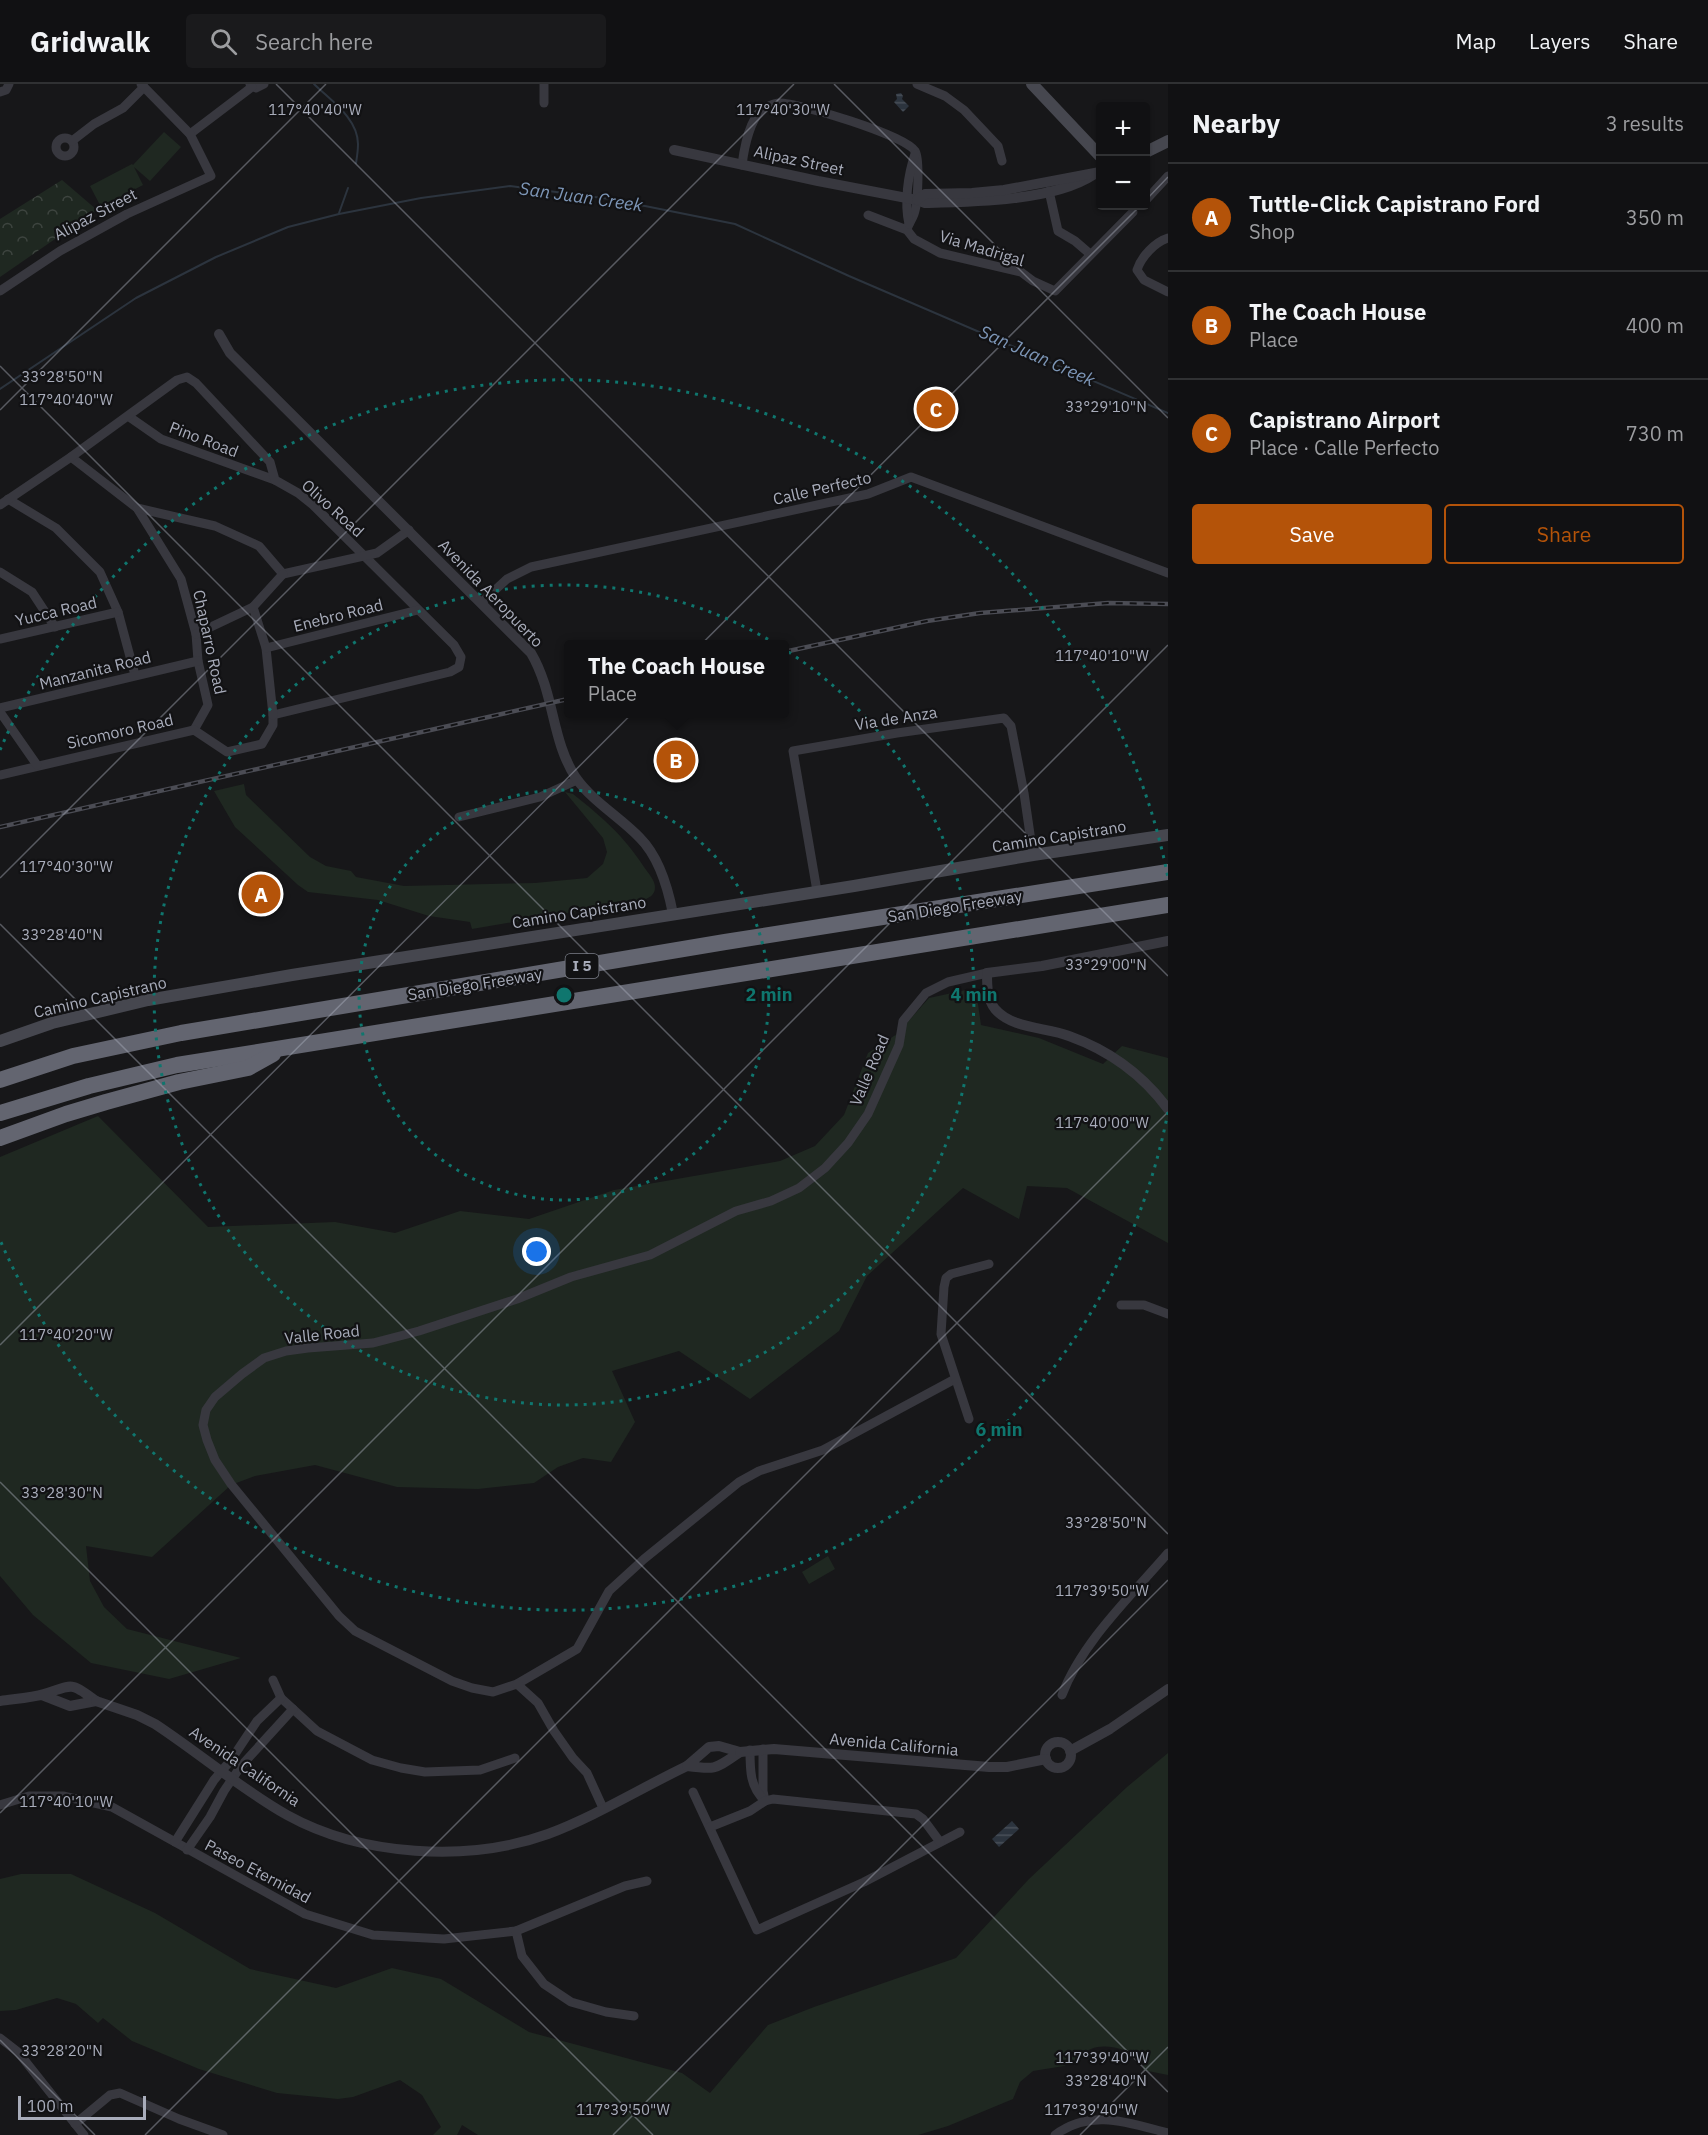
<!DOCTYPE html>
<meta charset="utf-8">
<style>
body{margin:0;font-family:"IBM Plex Sans",sans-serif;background:#1a1a1c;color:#f1f3f6}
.controls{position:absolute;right:18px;top:18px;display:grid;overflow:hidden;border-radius:6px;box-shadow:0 2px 4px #0004}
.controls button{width:54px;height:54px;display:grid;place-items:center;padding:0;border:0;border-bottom:2px solid #303133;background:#111113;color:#f1f3f6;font:30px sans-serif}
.scale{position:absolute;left:18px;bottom:15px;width:128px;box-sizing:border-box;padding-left:6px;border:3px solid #a8acba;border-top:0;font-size:16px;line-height:21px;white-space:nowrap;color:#a8acba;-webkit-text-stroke:4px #121214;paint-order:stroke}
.you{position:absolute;left:537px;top:1168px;width:21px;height:21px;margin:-15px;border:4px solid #fff;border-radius:50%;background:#1a73e8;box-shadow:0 0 0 9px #1a73e833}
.badge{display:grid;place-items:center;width:39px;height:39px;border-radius:50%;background:#b45309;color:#fff;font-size:20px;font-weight:700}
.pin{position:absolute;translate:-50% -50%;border:3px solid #fff;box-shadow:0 2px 6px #0006}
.popup{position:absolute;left:564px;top:556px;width:225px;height:78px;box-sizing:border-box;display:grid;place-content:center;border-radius:6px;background:#111113;filter:drop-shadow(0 2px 4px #0005);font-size:20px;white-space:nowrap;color:#9c9da0}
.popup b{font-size:22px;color:#f1f3f6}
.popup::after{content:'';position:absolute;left:50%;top:100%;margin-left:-12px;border:12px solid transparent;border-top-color:#111113}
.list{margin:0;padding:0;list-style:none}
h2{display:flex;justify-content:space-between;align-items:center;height:78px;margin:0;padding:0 24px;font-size:26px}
h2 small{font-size:20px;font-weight:400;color:#9c9da0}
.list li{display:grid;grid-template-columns:39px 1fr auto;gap:18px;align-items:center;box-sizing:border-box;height:108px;padding:0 24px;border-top:2px solid #303133}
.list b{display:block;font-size:22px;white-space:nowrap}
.list p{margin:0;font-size:20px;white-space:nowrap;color:#9c9da0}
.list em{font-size:20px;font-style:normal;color:#9c9da0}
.actions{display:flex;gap:12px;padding:18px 24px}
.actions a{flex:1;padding:14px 0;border:2px solid #b45309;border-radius:6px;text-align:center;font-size:21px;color:#b45309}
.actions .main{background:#b45309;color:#fff}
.icon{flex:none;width:33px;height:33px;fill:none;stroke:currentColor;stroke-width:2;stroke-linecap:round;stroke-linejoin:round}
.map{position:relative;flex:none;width:1168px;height:2051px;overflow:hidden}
header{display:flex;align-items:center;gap:36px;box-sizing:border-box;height:84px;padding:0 30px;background:#111113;border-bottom:2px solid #303133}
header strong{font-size:28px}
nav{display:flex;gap:33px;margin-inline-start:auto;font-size:21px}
.search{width:420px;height:54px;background:#1a1a1c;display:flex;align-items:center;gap:15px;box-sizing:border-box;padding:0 21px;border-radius:6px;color:#9c9da0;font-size:22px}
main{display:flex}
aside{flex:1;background:#111113}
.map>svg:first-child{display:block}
.grass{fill:#1f2821}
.park{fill:url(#park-crowns)}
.water{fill:url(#water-rules)}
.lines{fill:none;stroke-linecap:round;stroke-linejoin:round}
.stream{stroke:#2c343e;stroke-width:2}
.minor{stroke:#38383f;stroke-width:9}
.tertiary{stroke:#38383f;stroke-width:10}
.secondary{stroke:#46474f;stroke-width:12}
.motorway{stroke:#636570;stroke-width:16}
.rail-casing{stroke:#4b4c54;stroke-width:4.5}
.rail{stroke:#121214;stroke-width:2;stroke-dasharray:7;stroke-linecap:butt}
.ticks{fill:none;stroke:#a8acba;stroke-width:1.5;stroke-opacity:0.45}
.ring{fill:none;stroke:#0f766e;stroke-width:3;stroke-dasharray:3 6}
.labels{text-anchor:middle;stroke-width:4.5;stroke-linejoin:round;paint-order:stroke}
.shield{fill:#121214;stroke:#7b7e88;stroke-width:1.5}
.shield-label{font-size:15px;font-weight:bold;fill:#a8acba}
.street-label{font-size:16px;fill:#a8acba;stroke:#121214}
.water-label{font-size:18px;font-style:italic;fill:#7d96b7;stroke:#121214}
.ticks-label{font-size:15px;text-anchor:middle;fill:#a8acba;stroke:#121214;stroke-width:4.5;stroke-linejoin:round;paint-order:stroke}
.centre{fill:#0f766e;stroke:#121214;stroke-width:3}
.ring-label{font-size:18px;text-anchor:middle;font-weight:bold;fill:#0f766e;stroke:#121214;stroke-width:4.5;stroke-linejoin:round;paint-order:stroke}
</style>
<header>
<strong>Gridwalk</strong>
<div class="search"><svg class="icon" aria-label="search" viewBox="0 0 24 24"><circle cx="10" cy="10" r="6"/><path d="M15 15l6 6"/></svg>Search here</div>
<nav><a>Map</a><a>Layers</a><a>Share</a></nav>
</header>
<main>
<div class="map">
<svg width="1168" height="2051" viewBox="0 0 1168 2051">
<defs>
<pattern id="park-crowns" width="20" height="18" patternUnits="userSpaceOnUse" patternTransform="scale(1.5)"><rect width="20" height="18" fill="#1f2821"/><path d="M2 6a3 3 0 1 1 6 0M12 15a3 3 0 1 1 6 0" fill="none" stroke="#3d443f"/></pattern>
<pattern id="water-rules" width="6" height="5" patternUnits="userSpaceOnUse" patternTransform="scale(1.5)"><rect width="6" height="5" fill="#2c343e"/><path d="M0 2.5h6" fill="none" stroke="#484f58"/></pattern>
</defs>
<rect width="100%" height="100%" fill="#171719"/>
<!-- grass -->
<g class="grass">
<polygon points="164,48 181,63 150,97 134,83 143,101 101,123 90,102 132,80 133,81"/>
<path d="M244,700L246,711L310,773L326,782L351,787L356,793L404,802L535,799L587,794L603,780L607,768L603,754L565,708L573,710C602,733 624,752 644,783C648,789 655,796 655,803C655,811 650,813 644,816L472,845L470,838L429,832L378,816L308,808L298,801L235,743L214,707Z"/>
<polygon points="966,906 977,913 981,941 1039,954 1103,980 1122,962 1168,974 1168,1159 1067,1104 1027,1102 1019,1135 963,1104 867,1192 839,1247 750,1315 679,1267 612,1287 635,1338 611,1378 583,1374 558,1383 534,1399 478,1405 397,1403 315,1381 255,1392 231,1401 152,1473 86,1462 90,1497 104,1523 127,1545 241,1574 169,1595 91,1579 33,1531 0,1492 0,1073 98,1032 208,1143 335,1138 395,1149 460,1127 529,1135 614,1106 780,1077 815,1062 844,1031 868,969 897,950 929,914"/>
<polygon points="828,1472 835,1485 809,1500 802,1488"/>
<path d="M1168,1669V1991L1143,1986L1144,1973C1129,1968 1108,1958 1091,1965C1086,1967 1083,1969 1078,1970L1075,1977L1064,1982L1033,1987L1020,1998L1013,2015L948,2042L918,2051H478L462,2041L457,2051H433L441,2043L422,2011L400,1996L353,2013L338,2015L277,2009L199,1985L132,1957L103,1934L98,1939L76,1920L57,1914L16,1926L0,1927V1795L21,1790H71L155,1829L250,1885L336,1904L392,1884L441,1895L529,1948L682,1989L710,2009L768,1941L814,1923L956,1874L1029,1795L1127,1703Z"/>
</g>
<!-- park -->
<polygon class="park" points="62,96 97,126 0,193 0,135"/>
<!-- water -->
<g class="water">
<polygon points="901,9 903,12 902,15 909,22 903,28 894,18 897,15 896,10"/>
<polygon points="1012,1737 1019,1745 999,1763 992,1755"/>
</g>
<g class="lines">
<!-- stream -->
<g class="stream">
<path d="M314,0C330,16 358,34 358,60C358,66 357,73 356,79"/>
<polyline points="339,129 348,104"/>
<polyline points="0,305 136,214 216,173 288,143 339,130 421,114 510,102 610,115 735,140 849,192 1168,329"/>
</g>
<!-- minor -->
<g class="minor">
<polyline points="250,0 256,4 264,0"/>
<polyline points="917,0 945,12 964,26 998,62 1002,77"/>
<polyline points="0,8 6,6 9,0"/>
<polyline points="544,19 544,0"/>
<polyline points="190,50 252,3"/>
<circle cx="65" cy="63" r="9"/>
<polyline points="72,57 94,40 123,24 144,3"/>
<path d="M742,81C744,65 750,31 766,23C769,22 775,19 779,19C799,19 905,51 915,67C920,75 918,120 914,130C912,136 908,140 907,146"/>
<polyline points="1049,107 1058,147 1075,157 1090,170"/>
<polyline points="1146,116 1168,92"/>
<polyline points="868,131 907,146 914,155 940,169 1021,188 1033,197 1055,207 1133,128"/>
<path d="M909,140C904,118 908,91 915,70"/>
<path d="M1168,154C1155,158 1141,173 1137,186L1144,196L1168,208"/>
<polyline points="0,207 60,167 127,130 211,92 190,50 141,0"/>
<polyline points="128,332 161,355 275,396"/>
<polyline points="71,373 137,424 181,495 196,550 198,577 208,621 194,646"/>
<polyline points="8,415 56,444 100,488 118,528 135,591"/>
<polyline points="0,421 71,373 177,296 187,293 196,299 270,378 275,396 298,409 313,421 454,561 461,573 459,583 450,588 273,631 273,641 262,660 227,668 194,646 0,691"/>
<polyline points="137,424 215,442 259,462 283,490 377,469 409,446"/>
<polyline points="0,488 32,508 55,543"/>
<polyline points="481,519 507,495 531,483 868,410 911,393 1168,489"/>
<polyline points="253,523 266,564 273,631"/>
<polyline points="196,550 253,523 283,490"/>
<polyline points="0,555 118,528"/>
<polyline points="266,564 418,526"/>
<polyline points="0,624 198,577"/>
<polyline points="0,628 37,681"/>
<polyline points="459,733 540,713 577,696"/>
<polyline points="817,807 793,667 897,649 1004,634 1011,642 1024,709 1033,771"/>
<polyline points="1121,1221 1144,1221 1168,1230"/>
<polyline points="955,1295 823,1366 759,1387 739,1398 644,1475 609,1507 577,1565 517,1600 493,1608 472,1604 452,1597 355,1547 339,1532 231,1400 215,1376 207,1356 203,1341 206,1326 215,1313 242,1290 264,1274 286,1267 308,1264 373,1259 419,1247 517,1215 571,1193 650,1171 736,1127 771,1117 799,1104 825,1084 848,1059 868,1030 899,961 903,937 926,909 948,898 987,889"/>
<polyline points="969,1335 941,1250 944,1203 946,1194 951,1190 989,1180"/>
<polyline points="273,1596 281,1614 317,1647 372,1676 401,1684 425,1688 480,1686 515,1674"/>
<polyline points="517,1600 538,1619 554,1647 573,1674 587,1689 603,1724"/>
<path d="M1062,1611C1082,1558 1131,1512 1168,1469"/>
<polyline points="763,1665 763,1707 765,1717"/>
<path d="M750,1666C750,1687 750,1703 765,1717"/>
<polyline points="693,1708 757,1846 864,1798 960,1748"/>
<polyline points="0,1721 29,1712 63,1712 112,1723 305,1830 373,1851 444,1855 516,1847 625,1802 647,1797"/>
<polyline points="710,1743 750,1727 765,1717 773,1715 916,1730 923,1735 940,1758"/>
<polyline points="175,1758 214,1696 231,1676 257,1637 281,1614"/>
<polyline points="187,1766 210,1733 224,1707 241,1682 293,1625"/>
<polyline points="516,1847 522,1872 544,1900 571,1918 606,1928 634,1932"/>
<polyline points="0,1954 18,1968 84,2051"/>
<polyline points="75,2040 110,2011 120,2009 179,2035 223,2051"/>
<path d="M1055,2051C1091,2024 1129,2039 1168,2049"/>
</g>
<!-- tertiary -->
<g class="tertiary">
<path d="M674,66L818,97L917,116L925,119C973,118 1053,117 1093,91"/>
<polyline points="917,116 925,110 972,109 1004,106 1100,88"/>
<path d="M219,250L230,269L531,569C555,610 551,656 576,694C593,718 620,733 640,754C659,773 668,804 673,830"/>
<path d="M1168,857L1042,882L987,889C987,901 987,915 995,925C1012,945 1046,943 1069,952C1108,966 1143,991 1168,1025"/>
<path d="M0,1617C13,1615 32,1614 44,1610C73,1601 70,1597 96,1617L70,1622L42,1611"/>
<path d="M96,1617L137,1631L155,1640C199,1669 241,1705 287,1731C361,1772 468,1779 548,1750C596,1732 641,1704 687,1682"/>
<circle cx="1058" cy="1671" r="13"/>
<path d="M719,1662L740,1668C715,1685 717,1686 687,1682L709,1663Z"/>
<polyline points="1070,1667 1110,1645 1168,1605"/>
<polyline points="740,1668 774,1665 989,1683 1007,1683 1046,1675"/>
</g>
<!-- secondary -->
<g class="secondary">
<polyline points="1032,0 1100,72"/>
<polyline points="1146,68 1168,57"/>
<polyline points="0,957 52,939 148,916 292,891 854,802 1033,771 1168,751"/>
</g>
<!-- motorway -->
<g class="motorway">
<polyline points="0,996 73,972 181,949 725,858 1168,788"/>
<polyline points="0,1029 89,1002 177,981 1168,821"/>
<polyline points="0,1054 66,1030 106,1018 179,998 248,984 273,970"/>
</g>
<defs>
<g id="rail">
<polyline points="784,568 927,537 980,529 1108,519 1168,520"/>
<polyline points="0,743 568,615"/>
</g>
</defs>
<!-- rail casing -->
<use href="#rail" class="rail-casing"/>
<!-- rail -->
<use href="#rail" class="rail"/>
</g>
<!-- ticks -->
<path class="ticks" d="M276,0L1168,892M834,0L1168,334M1146,116L1168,93M0,282L1168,1450M0,326L326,0M0,794L794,0M0,840L1168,2008M0,1261L1140,122M0,1398L653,2051M0,1729L1168,561M0,1956L95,2051M145,2051L1168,1028M613,2051L1168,1496M1080,2051L1168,1963"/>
<!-- distance rings -->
<g class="ring">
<circle cx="564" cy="911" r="205"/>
<circle cx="564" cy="911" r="410"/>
<path d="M1168 1028A615 615 0 0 1 0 1156M0 666A615 615 0 0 1 1168 794"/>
</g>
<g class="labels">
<!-- shield labels -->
<rect class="shield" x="565.5" y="870" width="33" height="24" rx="4.5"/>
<g class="shield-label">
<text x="582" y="887">I 5</text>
</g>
<!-- street labels -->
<g class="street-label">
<text transform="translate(799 76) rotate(12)" y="6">Alipaz Street</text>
<text transform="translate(95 130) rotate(-28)" y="6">Alipaz Street</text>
<text transform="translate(982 164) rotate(17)" y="6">Via Madrigal</text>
<text transform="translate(204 355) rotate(21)" y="6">Pino Road</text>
<text transform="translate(822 404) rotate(-13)" y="6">Calle Perfecto</text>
<text transform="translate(333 424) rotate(42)" y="6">Olivo Road</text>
<text transform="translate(491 509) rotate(46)" y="6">Avenida Aeropuerto</text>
<text transform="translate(56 527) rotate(-13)" y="6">Yucca Road</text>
<text transform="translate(338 531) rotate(-14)" y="6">Enebro Road</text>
<text transform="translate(210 558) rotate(78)" y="6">Chaparro Road</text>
<text transform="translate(95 586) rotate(-14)" y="6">Manzanita Road</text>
<text transform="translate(896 634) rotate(-9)" y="6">Via de Anza</text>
<text transform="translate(120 647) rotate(-13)" y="6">Sicomoro Road</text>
<text transform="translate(1059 752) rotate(-9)" y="6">Camino Capistrano</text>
<text transform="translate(955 822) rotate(-9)" y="6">San Diego Freeway</text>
<text transform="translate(579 828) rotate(-9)" y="6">Camino Capistrano</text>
<text transform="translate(475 900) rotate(-9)" y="6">San Diego Freeway</text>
<text transform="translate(100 913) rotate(-13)" y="6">Camino Capistrano</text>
<text transform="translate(869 986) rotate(-67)" y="6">Valle Road</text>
<text transform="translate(322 1250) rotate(-6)" y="6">Valle Road</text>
<text transform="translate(894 1660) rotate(5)" y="6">Avenida California</text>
<text transform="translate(245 1682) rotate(34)" y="6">Avenida California</text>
<text transform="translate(258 1787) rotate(28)" y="6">Paseo Eternidad</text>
</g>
<!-- water labels -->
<g class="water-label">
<text transform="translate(581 113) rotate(8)" y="6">San Juan Creek</text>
<text transform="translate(1037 272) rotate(24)" y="6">San Juan Creek</text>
</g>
</g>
<g class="ticks-label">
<text x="315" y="31">117°40'40"W</text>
<text x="783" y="31">117°40'30"W</text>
<text x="62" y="298">33°28'50"N</text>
<text x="66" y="321">117°40'40"W</text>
<text x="1106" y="328">33°29'10"N</text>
<text x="1102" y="577">117°40'10"W</text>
<text x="66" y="788">117°40'30"W</text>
<text x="62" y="856">33°28'40"N</text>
<text x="1106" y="886">33°29'00"N</text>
<text x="1102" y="1044">117°40'00"W</text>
<text x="66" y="1256">117°40'20"W</text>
<text x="62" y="1414">33°28'30"N</text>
<text x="1106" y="1444">33°28'50"N</text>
<text x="1102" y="1512">117°39'50"W</text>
<text x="66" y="1723">117°40'10"W</text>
<text x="62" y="1972">33°28'20"N</text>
<text x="1102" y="1979">117°39'40"W</text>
<text x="1106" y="2002">33°28'40"N</text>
<text x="623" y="2031">117°39'50"W</text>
<text x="1091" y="2031">117°39'40"W</text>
</g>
<circle cx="564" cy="911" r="9" class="centre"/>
<g class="ring-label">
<text x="769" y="917">2 min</text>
<text x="974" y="917">4 min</text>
<text x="999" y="1352">6 min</text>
</g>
</svg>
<div class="controls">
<button>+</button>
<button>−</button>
</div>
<div class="scale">100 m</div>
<div class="you"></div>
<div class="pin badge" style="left:261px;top:810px">A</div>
<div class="pin badge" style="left:676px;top:676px">B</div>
<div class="popup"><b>The Coach House</b>Place</div>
<div class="pin badge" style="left:936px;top:325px">C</div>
</div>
<aside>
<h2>Nearby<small>3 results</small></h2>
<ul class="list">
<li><span class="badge">A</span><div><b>Tuttle-Click Capistrano Ford</b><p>Shop</p></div><em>350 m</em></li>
<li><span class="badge">B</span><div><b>The Coach House</b><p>Place</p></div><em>400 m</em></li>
<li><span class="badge">C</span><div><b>Capistrano Airport</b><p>Place · Calle Perfecto</p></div><em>730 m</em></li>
</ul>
<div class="actions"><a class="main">Save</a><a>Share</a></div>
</aside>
</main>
